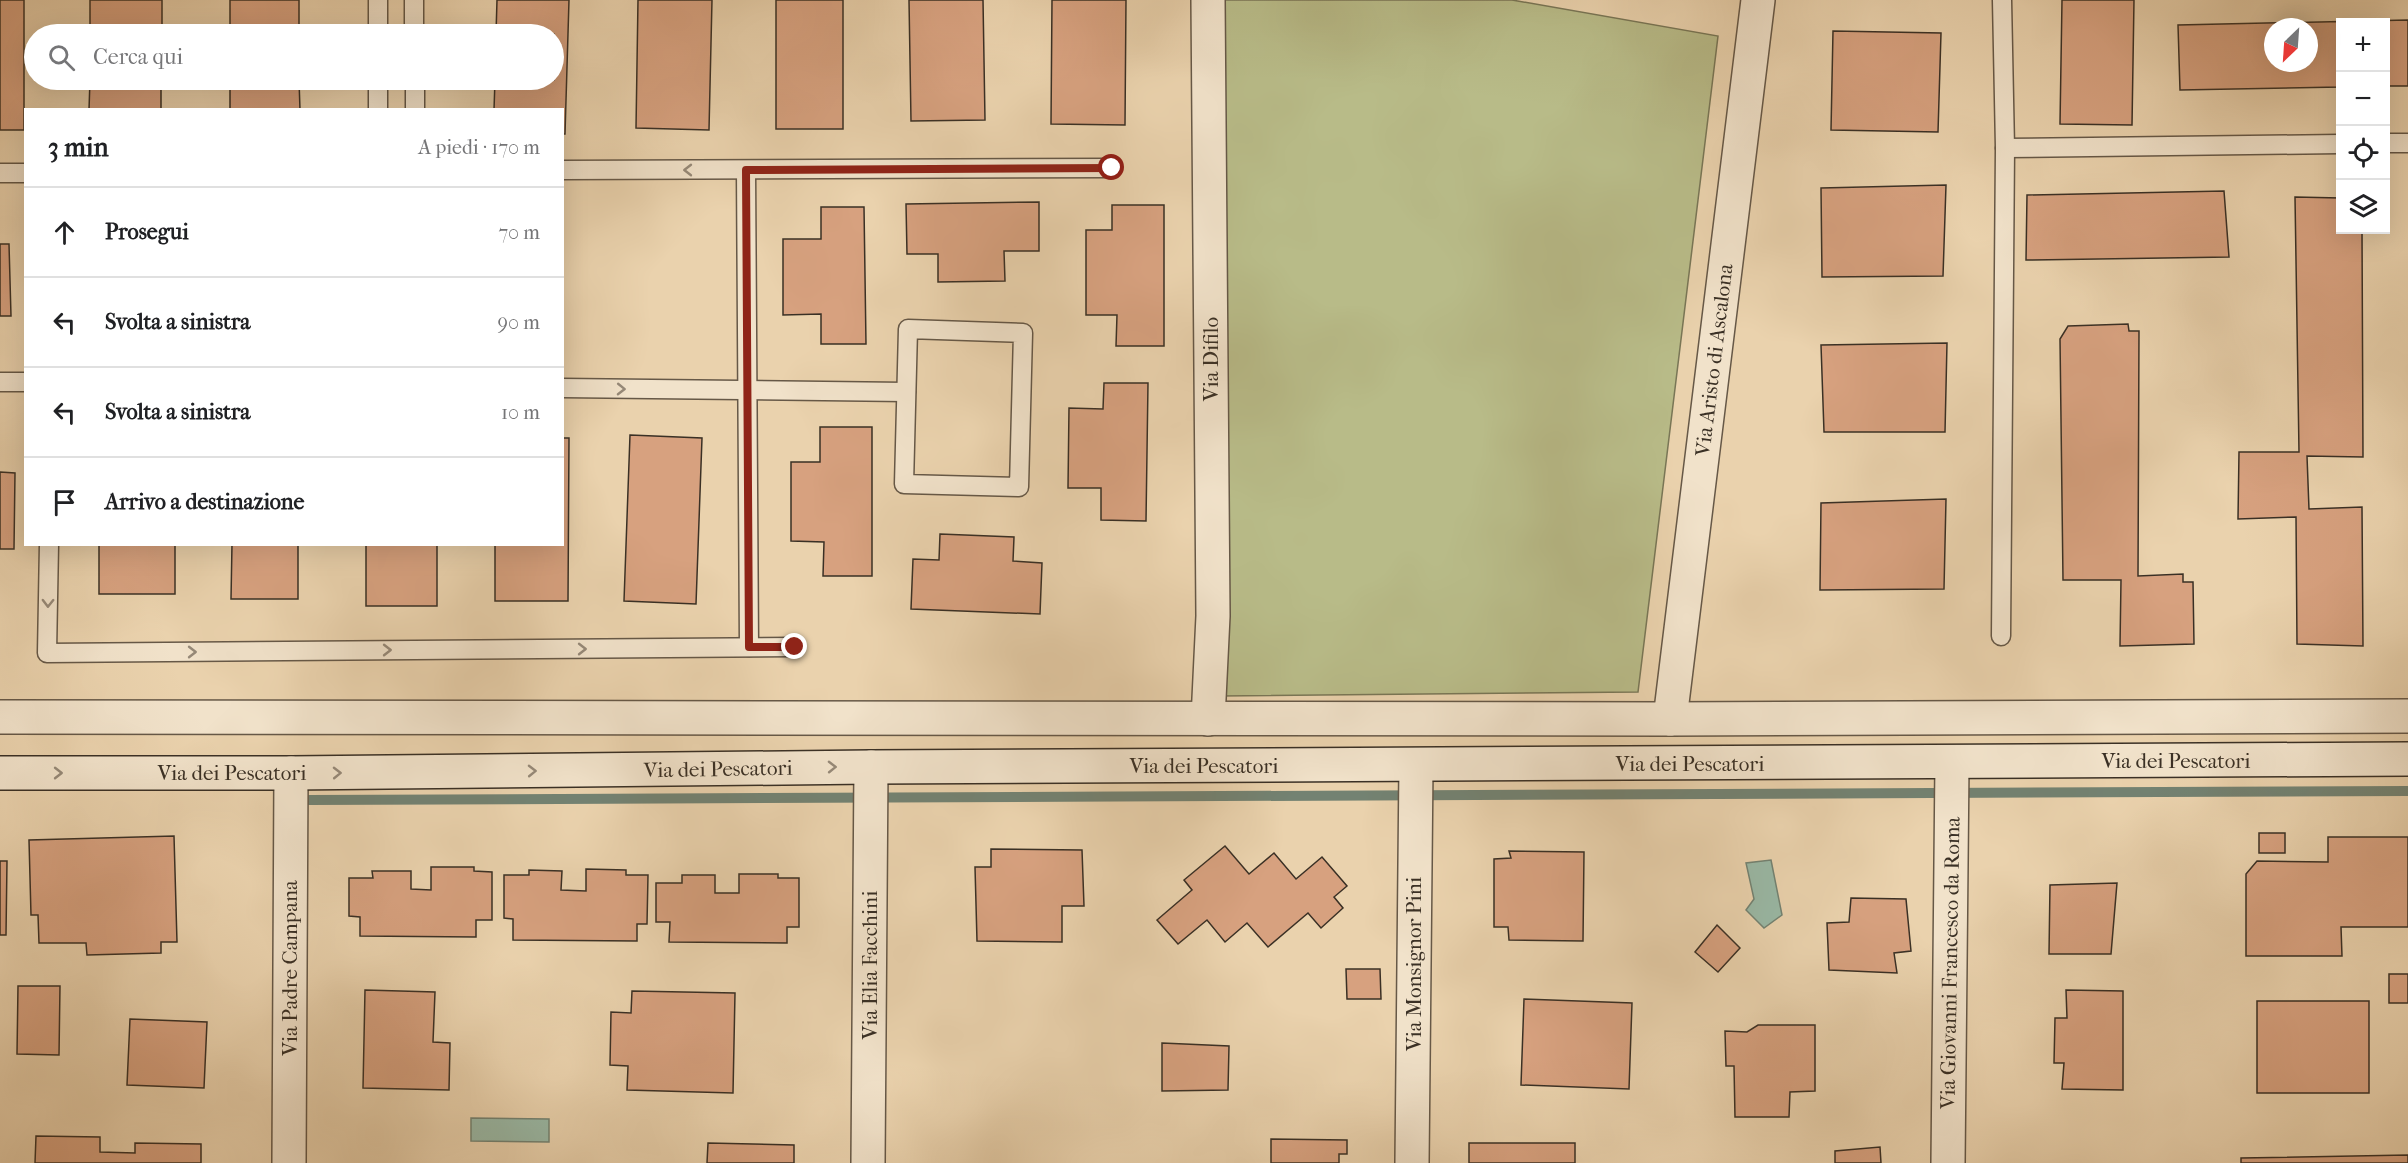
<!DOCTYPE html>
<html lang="it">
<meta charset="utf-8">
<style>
body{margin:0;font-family:"IM FELL French Canon",serif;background:#f2f2f2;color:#202124}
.controls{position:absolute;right:18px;top:18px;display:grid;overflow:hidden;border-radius:0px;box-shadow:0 6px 24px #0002}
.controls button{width:54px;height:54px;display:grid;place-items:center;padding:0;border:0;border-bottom:2px solid #e0e0e0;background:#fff;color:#202124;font:30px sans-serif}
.compass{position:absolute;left:2264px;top:18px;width:54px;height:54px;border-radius:50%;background:#fff;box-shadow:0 6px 24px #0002;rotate:205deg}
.stop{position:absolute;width:18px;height:18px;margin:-14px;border:4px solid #8f2418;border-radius:50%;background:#fff}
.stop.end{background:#8f2418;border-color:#fff;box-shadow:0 2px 6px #0008}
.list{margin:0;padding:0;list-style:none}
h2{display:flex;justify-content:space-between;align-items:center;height:78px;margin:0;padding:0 24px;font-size:26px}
h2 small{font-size:20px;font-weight:400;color:#757577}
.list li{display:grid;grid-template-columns:39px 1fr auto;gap:18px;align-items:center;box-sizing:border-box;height:90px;padding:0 24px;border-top:2px solid #e0e0e0}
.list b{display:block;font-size:22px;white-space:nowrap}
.list em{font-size:20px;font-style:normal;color:#757577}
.icon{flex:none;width:33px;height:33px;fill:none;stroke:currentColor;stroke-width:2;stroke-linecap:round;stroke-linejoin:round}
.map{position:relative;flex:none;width:2408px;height:1163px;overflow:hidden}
.search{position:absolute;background:#fff;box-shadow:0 6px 24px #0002;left:24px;top:24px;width:540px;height:66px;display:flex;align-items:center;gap:15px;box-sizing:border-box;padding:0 21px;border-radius:33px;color:#757577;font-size:22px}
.panel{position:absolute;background:#fff;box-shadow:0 6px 24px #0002;left:24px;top:108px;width:540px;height:438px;border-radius:0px}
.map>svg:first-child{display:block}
.green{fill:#b8bb88;stroke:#797656;stroke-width:1.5}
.water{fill:#99b8a5;stroke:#738272;stroke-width:1.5}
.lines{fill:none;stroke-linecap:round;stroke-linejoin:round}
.stream{stroke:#738272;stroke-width:10}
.building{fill:#d7a17f;stroke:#3a3025;stroke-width:1.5;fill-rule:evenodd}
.lane-casing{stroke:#665847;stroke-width:21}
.street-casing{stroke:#665847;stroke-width:36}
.secondary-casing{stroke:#3a3025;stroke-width:36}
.lane{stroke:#f1e2ca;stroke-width:18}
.street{stroke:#f1e2ca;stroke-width:33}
.secondary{stroke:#f1e2ca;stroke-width:33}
.oneway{stroke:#968978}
.route{stroke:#8f2418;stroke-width:8}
.labels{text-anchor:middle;stroke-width:4.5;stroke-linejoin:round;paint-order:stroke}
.street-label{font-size:21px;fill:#3a3025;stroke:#f1e2ca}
</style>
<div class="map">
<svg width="2408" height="1163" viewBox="0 0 2408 1163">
<rect width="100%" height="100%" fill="#ead2ad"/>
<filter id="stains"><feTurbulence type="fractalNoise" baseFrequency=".00333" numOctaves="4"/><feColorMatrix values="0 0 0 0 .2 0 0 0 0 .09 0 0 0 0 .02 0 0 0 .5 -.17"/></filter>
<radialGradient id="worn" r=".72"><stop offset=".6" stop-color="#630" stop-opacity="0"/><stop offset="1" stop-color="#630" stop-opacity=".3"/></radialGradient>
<!-- green -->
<polygon class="green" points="1217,0 1512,0 1718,36 1638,692 1220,696"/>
<!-- water -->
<g class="water">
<polygon points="1771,860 1782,915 1764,928 1746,910 1754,899 1746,863"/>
<polygon points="471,1118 549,1119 549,1142 471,1141"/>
</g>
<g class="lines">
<!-- stream -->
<polyline class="stream" points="309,800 2408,791"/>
</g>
<!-- building -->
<g class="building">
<rect x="0" y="0" width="24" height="130"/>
<rect x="90" y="0" width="72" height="34"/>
<rect x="230" y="0" width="69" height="34"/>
<polygon points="497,0 569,0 565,134 562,134 562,110 494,110 495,80 554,80 554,34 496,34"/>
<polygon points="638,0 712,0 709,130 636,128"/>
<rect x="776" y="0" width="67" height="129"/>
<polygon points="909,0 983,0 985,120 911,121"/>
<polygon points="1052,0 1126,0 1125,125 1051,124"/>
<polygon points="2062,0 2134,0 2132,125 2060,124"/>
<path d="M2408,20V86H2386V22H2340V87L2180,90L2178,25ZM2273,27H2309V63H2273Z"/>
<polygon points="1833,31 1941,33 1938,132 1831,130"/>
<polygon points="90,80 161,80 161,110 89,110"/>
<polygon points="230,80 299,80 300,110 230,110"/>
<polygon points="1946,185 1943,276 1822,277 1821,188"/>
<polygon points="2224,191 2229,257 2026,260 2027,195"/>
<polygon points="2295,197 2340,198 2340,230 2362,230 2363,457 2307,456 2309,509 2362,507 2363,646 2297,644 2296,517 2238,519 2239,452 2299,452"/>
<polygon points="1039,202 1039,251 1004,251 1005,281 938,282 938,254 907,254 906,204"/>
<polygon points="1112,205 1164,205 1164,346 1116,346 1117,315 1086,315 1086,230 1112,230"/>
<polygon points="821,207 864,207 866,344 821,344 821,314 783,315 783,239 821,239"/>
<polygon points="0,244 9,244 11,316 0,316"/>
<polygon points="2128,324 2129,331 2139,331 2138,576 2183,574 2183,582 2193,582 2194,644 2120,646 2121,580 2063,580 2060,339 2068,326"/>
<polygon points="1947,343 1945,432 1824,432 1821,345"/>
<polygon points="1104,383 1148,383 1146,521 1101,520 1101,488 1068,488 1069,408 1103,409"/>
<polygon points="820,427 872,427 872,576 823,576 824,542 791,541 791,462 820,462"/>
<polygon points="630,435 702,438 696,604 624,601"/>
<polygon points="562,438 569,438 568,601 495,601 495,544 562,544"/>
<polygon points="0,472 15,473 14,549 0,549"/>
<polygon points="1946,499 1944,589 1820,590 1821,503"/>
<polygon points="940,534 1014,537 1013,561 1042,563 1040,614 911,609 913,559 939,560"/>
<rect x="99" y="544" width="76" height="50"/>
<polygon points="232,544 298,544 298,599 231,599"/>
<rect x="366" y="544" width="71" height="62"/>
<rect x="2259" y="833" width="26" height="20"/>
<polygon points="174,836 177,942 161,942 161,953 87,955 86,943 39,943 38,915 31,915 29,840"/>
<polygon points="2328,837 2408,837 2408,927 2341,927 2342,956 2246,956 2246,874 2257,861 2328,862"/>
<polygon points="1225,846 1249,874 1274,853 1296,879 1322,857 1347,886 1334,897 1343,908 1321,928 1308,913 1268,947 1247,923 1225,942 1207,920 1178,944 1157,920 1192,890 1184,880"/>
<polygon points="991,849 1082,850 1084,906 1062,906 1062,942 977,941 975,867 991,867"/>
<polygon points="1509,851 1584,852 1583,941 1509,940 1508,927 1494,927 1494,859 1511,858"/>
<polygon points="0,861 7,861 6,935 0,935"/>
<polygon points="431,867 474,867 474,871 492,872 492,920 476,920 476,937 360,936 360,917 349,916 349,878 373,878 372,871 411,871 411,889 431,890"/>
<polygon points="586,869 626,870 626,875 648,875 647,924 637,924 637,941 513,940 513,919 504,918 504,875 529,875 529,870 562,871 561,890 586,891"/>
<polygon points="739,874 778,874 778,878 799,878 799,927 787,927 787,943 669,942 670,922 656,922 656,883 682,883 682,875 715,875 715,893 739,893"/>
<polygon points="2117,883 2111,954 2049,954 2050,885"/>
<polygon points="1851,898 1906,899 1911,951 1894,953 1897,973 1829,970 1827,923 1849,922"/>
<polygon points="1717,925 1740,948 1718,972 1695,952"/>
<polygon points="1346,969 1380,969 1381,999 1347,999"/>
<rect x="2389" y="974" width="19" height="29"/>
<polygon points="18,986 60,986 59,1055 17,1054"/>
<polygon points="365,990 435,992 433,1042 450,1043 449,1090 363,1088"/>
<polygon points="2066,990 2123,991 2123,1090 2062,1089 2064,1063 2054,1063 2055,1018 2067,1018"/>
<polygon points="632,991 735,993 733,1093 627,1090 628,1066 610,1065 611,1012 631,1013"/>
<polygon points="1524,999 1632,1003 1629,1089 1521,1085"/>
<rect x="2257" y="1001" width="112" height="92"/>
<polygon points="130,1019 207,1022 204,1088 127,1085"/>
<polygon points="1758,1025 1815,1025 1815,1091 1790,1092 1789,1117 1735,1117 1734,1066 1726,1066 1725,1031 1747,1032"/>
<polygon points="1162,1043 1229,1046 1228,1090 1162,1091"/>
<polygon points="36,1136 100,1137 100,1152 135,1153 135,1143 201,1144 201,1163 35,1163"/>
<polygon points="1271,1139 1347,1140 1347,1154 1339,1154 1339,1163 1271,1163"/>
<polygon points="708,1143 794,1145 794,1163 707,1163"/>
<rect x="1469" y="1143" width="106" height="20"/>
<polygon points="1880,1147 1881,1163 1835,1163 1835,1151"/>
<polygon points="2408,1155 2408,1163 2241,1163 2241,1158"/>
</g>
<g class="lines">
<defs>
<g id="lane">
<polyline points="378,0 378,34"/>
<polyline points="414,0 414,34"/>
<polyline points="378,80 378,110"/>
<polyline points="415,80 415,110"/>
<polyline points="2386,143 2408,143"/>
<polyline points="2005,148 2340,144"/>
<polyline points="562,170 1112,168"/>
<polyline points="746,170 749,647"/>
<polyline points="0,173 26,173"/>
<polygon points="908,329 1023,333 1019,487 904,484"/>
<polyline points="0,382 26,382"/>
<polyline points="562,388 906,392"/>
<polyline points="49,544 47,653 795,647"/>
<polyline points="2001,636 2005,148 2002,0"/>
</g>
<g id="street">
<polyline points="0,717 1670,719 2408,716"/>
<polyline points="1208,719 1213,616 1208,0"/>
<polyline points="1670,719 1758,0"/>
<polyline points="289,1163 291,773"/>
<polyline points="868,1163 871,767"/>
<polyline points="1412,1163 1416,765"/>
<polyline points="1948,1163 1952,763"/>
</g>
<polyline id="secondary" points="0,773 291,773 871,767 2408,759"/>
</defs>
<!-- lane casing -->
<use href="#lane" class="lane-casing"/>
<!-- street casing -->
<use href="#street" class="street-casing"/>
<!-- secondary casing -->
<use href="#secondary" class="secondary-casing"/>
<!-- lane -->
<use href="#lane" class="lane"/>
<!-- street -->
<use href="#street" class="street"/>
<!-- secondary -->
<use href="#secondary" class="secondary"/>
</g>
<!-- one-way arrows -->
<defs><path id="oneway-chevron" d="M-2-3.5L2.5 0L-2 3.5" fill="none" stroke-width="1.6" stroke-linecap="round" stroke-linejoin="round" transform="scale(1.5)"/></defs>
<g class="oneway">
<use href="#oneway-chevron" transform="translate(688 170) rotate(180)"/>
<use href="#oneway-chevron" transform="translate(621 389) rotate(1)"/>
<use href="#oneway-chevron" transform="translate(48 603) rotate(91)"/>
<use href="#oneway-chevron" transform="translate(582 649)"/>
<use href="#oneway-chevron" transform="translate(387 650)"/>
<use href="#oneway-chevron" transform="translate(192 652)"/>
<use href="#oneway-chevron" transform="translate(832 767) rotate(-1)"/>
<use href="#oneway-chevron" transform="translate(532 771) rotate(-1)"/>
<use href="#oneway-chevron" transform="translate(58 773)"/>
<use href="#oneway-chevron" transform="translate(337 773) rotate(-1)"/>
</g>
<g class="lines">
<!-- route -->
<polyline class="route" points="795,647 749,647 746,170 1112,168"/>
</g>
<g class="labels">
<!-- street labels -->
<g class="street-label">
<text transform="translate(1211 359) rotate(-90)" y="7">Via Difilo</text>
<text transform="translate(1714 360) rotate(-83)" y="7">Via Aristo di Ascalona</text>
<text x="2176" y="768">Via dei Pescatori</text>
<text x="1690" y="771">Via dei Pescatori</text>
<text x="1204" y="773">Via dei Pescatori</text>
<text transform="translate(718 769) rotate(-1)" y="7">Via dei Pescatori</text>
<text x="232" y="780">Via dei Pescatori</text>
<text transform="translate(1950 963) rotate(-89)" y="7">Via Giovanni Francesco da Roma</text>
<text transform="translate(1414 964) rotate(-90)" y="7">Via Monsignor Pini</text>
<text transform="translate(870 965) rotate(-90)" y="7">Via Elia Facchini</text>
<text transform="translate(290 968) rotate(-90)" y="7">Via Padre Campana</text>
</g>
</g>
<rect width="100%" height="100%" filter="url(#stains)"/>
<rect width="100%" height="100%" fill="url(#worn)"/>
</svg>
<div class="controls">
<button>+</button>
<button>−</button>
<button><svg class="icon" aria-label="locate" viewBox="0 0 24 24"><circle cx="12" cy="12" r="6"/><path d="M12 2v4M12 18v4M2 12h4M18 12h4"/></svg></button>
<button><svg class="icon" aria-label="layers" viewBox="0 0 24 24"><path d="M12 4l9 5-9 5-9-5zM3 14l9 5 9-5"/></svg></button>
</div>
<svg class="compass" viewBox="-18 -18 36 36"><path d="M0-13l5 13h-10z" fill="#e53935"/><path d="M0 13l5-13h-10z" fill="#757577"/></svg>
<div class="stop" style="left:1112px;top:168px"></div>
<div class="stop end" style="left:795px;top:647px"></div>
<div class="search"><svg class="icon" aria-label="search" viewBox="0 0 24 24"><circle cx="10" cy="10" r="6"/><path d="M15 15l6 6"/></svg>Cerca qui</div>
<section class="panel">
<h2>3 min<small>A piedi · 170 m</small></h2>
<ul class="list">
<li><svg class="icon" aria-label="ahead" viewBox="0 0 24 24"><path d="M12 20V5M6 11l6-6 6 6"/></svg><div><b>Prosegui</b></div><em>70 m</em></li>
<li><svg class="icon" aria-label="left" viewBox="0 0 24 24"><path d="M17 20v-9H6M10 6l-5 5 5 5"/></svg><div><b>Svolta a sinistra</b></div><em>90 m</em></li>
<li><svg class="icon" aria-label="left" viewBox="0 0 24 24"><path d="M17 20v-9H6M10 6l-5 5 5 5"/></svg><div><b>Svolta a sinistra</b></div><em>10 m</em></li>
<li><svg class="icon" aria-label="arrive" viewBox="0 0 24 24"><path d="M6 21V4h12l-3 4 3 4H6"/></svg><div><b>Arrivo a destinazione</b></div></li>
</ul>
</section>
</div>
